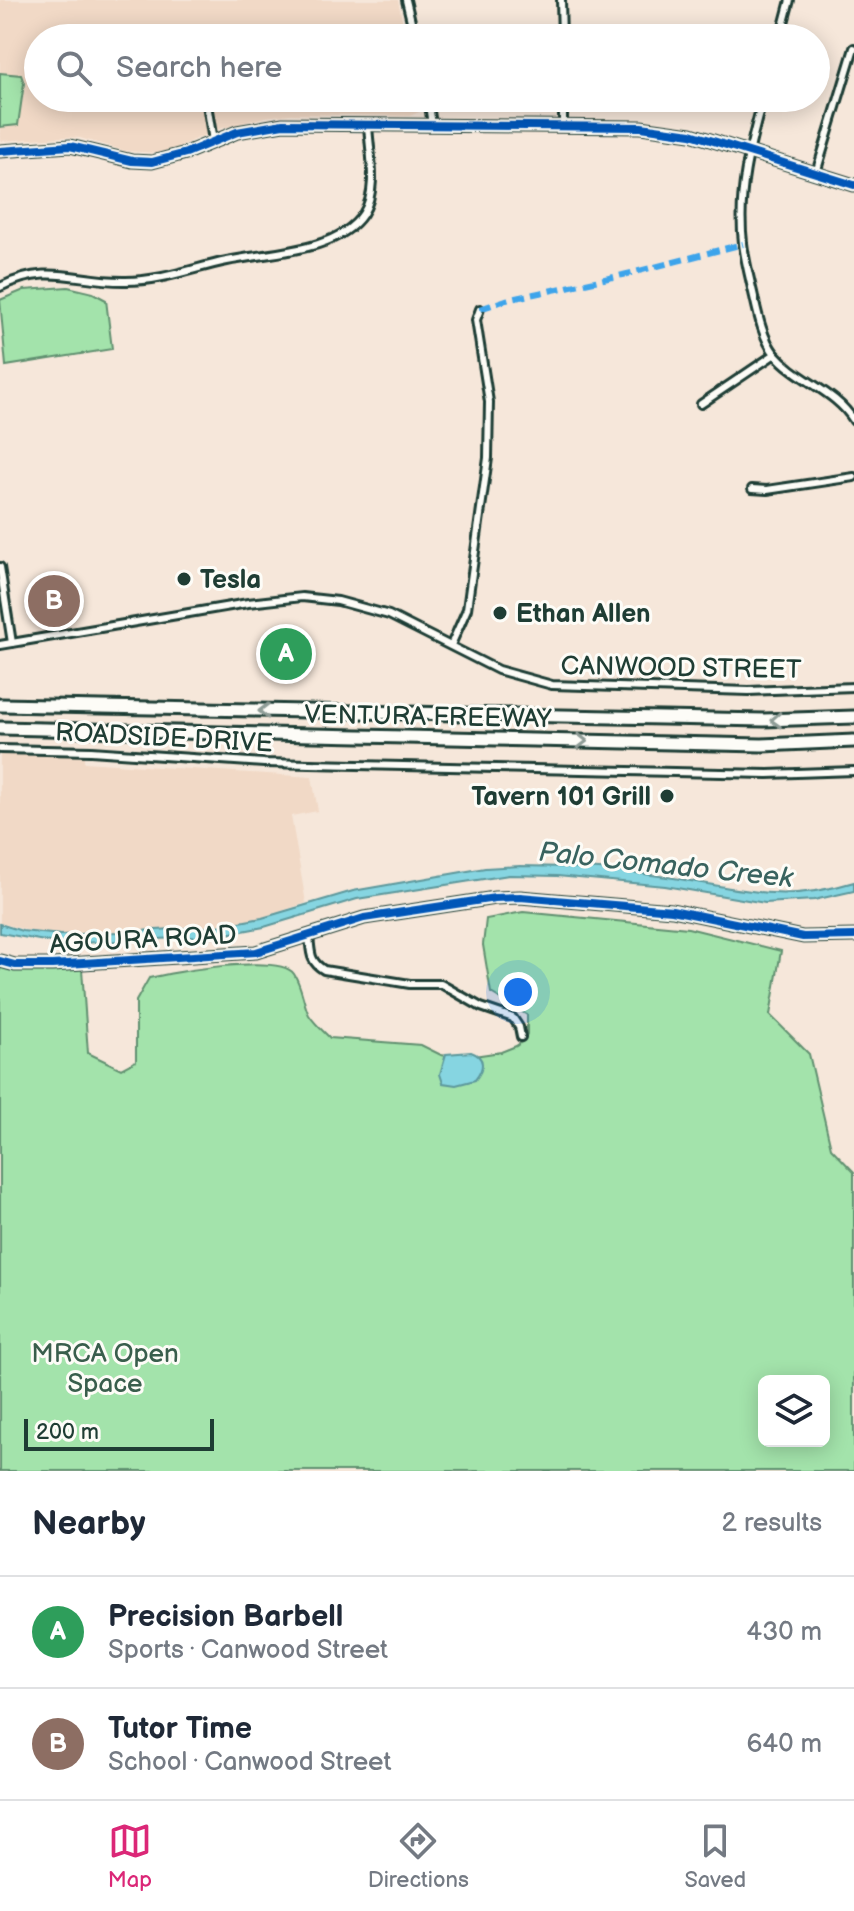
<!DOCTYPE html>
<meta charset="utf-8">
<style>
body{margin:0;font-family:"Balsamiq Sans",sans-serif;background:#f6f6f7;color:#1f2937}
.controls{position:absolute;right:24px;bottom:24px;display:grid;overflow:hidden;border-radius:12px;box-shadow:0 4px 20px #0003}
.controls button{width:72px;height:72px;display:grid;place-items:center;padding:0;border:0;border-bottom:2px solid #e0e1e3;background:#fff;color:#1f2937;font:40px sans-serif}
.scale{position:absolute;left:24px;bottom:20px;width:190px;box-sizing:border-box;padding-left:8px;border:4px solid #1f3d34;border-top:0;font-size:22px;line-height:28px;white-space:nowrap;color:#1f3d34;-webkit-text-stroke:6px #fdfcf7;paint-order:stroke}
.you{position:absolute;left:518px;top:992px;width:28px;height:28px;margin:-20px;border:6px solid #fff;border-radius:50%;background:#1a73e8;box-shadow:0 0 0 12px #1a73e833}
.badge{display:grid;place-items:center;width:52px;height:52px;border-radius:50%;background:#db2777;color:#fff;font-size:26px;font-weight:700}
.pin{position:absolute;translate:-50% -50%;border:4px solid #fff;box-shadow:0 2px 8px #0006}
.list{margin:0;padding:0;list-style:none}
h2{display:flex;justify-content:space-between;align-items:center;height:104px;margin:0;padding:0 32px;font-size:34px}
h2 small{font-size:26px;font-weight:400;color:#747a83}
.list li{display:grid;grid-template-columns:52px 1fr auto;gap:24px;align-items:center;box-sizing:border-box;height:112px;padding:0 32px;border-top:2px solid #e0e1e3}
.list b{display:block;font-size:30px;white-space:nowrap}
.list p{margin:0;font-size:26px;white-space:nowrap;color:#747a83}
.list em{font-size:26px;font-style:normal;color:#747a83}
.icon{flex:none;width:44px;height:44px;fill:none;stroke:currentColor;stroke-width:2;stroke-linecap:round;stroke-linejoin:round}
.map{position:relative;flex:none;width:854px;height:1471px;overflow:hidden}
.search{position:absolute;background:#fff;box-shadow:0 4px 20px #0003;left:24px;right:24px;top:24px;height:88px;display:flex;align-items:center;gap:20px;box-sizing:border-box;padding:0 28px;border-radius:44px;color:#747a83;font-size:30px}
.sheet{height:328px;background:#fff}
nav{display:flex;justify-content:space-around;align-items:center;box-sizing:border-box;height:112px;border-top:2px solid #e0e1e3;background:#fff;font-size:22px;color:#747a83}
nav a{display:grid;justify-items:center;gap:4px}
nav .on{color:#db2777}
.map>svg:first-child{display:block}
.built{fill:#f1d9c6}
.green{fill:#a3e3ab;stroke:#619070;stroke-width:2;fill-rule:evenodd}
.water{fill:#86d5e1;stroke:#5d989c;stroke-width:2}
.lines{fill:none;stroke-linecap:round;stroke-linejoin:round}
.street-casing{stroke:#1f3d34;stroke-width:12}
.secondary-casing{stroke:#1f3d34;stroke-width:15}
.highway-casing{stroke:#1f3d34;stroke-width:17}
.street{stroke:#fdfcf7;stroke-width:6}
.secondary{stroke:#fdfcf7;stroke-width:9}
.highway{stroke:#fdfcf7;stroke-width:11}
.quiet{stroke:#3da4eb;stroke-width:6;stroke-dasharray:12 6;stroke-linecap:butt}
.cycleway-casing{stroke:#fdfcf7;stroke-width:13}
.cycleway{stroke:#0057b8;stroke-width:8}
.oneway{stroke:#8e9c96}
.poi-dot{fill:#1f3d34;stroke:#fdfcf7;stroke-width:3}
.labels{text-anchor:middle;stroke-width:6;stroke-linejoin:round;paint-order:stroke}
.poi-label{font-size:26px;font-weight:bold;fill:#1f3d34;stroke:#fdfcf7;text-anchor:start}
.street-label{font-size:26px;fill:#1f3d34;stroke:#fdfcf7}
.park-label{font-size:26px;fill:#395e4c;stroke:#fdfcf7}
.water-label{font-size:28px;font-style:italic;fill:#39635f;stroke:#fdfcf7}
</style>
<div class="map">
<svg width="854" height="1471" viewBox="0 0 854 1471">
<rect width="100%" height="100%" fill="#f6e7da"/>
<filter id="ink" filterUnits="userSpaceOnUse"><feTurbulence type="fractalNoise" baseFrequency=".0125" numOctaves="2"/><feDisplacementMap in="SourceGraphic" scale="16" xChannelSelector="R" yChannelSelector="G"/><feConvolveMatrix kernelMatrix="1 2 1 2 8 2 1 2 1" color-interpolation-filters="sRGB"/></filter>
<g filter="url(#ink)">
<!-- built -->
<g class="built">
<polygon points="0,0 398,0 406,38 38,38 38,98 418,98 419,112 410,116 290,114 265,117 219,129 176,148 156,153 125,151 80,138 65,137 0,141"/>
<polygon points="0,754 84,756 84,762 312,777 318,811 291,816 306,903 261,918 206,927 73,935 42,934 0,923"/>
</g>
<!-- green -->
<g class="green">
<polygon points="0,73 21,75 24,83 18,125 0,127"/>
<polygon points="68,287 93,293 106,300 112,349 6,366 0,300 24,290"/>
<path d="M523,912L688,928L781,951L770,1015L809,1054L831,1148L854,1172V1471H0V966L9,968L82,969L88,1053L121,1069L136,1061V1001L149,978C173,972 280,953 294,974C302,986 303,1003 309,1015C314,1023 323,1031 330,1038L421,1045L441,1055L460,1058L501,1052L516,1046L523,1041L527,1034V1015L491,993L483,945L486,919ZM764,1381H824V1441H764Z"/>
</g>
<!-- water -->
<g class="water">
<path d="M520,866C566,866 621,870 667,877C740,888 779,905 854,882V891L814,900L765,903L665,886L557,876L509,875L357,899L264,927L216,936L61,944L0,933V924L22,931L61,935L212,927L262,918L353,891L485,868Z"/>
<path d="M471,1052C486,1057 484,1069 475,1080L456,1085L443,1083L440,1074L446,1054Z"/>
</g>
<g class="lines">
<defs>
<g id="street">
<polyline points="406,0 415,38"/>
<polyline points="561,0 562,38"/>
<polyline points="780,38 790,0"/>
<polyline points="206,98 213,141"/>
<polyline points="428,98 432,125"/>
<polyline points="563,98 563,126"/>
<path d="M763,98C750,146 737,192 743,243C745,261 750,279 754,297C758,315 763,339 775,354C797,380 836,391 854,421"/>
<polyline points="816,173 854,48"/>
<path d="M0,287C50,262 76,282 126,281C162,281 193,268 227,261C268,252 337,253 363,214C379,189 369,152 368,124"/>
<polyline points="701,404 775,354"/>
<polyline points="752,489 767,490 854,477"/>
<polyline points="0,567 12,643"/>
<polyline points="0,645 248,603 302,597 338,601 389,615 498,670 552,685 749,691 854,687"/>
<polyline points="451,645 467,609 488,458 489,402 476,320 480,309"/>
<polyline points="0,749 91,751 264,763 768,774 854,771"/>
<path d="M309,936C311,952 309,961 324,970L410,984H441L481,1007L513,1018L519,1027L521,1037"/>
</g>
<g id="secondary">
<polyline points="0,151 70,146 132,161 152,162 186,153 237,132 283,124 641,127 691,134 854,185"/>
<polyline points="0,961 15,965 52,965 256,952 364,918 495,898 520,897 672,910 803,937 854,936"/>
</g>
<g id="highway">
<polyline points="0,705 764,720 854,717"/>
<polyline points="0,728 762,745 854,741"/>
</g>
</defs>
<!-- street casing -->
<use href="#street" class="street-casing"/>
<!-- secondary casing -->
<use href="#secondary" class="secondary-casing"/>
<!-- highway casing -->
<use href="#highway" class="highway-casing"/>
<!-- street -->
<use href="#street" class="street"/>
<!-- secondary -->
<use href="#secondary" class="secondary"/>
<!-- highway -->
<use href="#highway" class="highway"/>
<!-- quiet -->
<polyline class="quiet" points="480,309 506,300 623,275 743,244"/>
<defs>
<g id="cycleway">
<polyline points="0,151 70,146 132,161 152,162 186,153 237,132 283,124 641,127 691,134 854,185"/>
<polyline points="0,961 15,965 52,965 256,952 364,918 495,898 520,897 672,910 803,937 854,936"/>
</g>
</defs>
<!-- cycleway casing -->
<use href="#cycleway" class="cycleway-casing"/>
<!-- cycleway -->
<use href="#cycleway" class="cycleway"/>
</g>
<!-- one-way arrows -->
<defs><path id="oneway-chevron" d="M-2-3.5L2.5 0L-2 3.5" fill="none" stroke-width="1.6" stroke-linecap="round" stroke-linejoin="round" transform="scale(2)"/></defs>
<g class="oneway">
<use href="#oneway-chevron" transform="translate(264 711) rotate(-179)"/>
<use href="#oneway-chevron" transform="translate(776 720) rotate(178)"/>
<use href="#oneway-chevron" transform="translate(582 741) rotate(1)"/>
</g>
</g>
<!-- markers -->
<g class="poi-dot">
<circle cx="184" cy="579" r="8"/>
<circle cx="500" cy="613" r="8"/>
<circle cx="667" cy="796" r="8"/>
</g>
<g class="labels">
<!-- poi labels -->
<g class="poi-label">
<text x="200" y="588">Tesla</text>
<text x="516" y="622">Ethan Allen</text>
<text x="651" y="805" text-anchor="end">Tavern 101 Grill</text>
</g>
<!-- street labels -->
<g class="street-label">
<text transform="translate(681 667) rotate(1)" y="9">CANWOOD STREET</text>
<text transform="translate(428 716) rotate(1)" y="9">VENTURA FREEWAY</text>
<text transform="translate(164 737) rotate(3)" y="9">ROADSIDE DRIVE</text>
<text transform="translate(143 939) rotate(-3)" y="9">AGOURA ROAD</text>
</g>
<!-- park labels -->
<g class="park-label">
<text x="105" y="1362">MRCA Open<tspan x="105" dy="30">Space</tspan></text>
</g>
<!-- water labels -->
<g class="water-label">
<text transform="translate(666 864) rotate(6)" y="10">Palo Comado Creek</text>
</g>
</g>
</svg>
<div class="controls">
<button><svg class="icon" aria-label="layers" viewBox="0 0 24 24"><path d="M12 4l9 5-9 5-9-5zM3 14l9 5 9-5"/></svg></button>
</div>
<div class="scale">200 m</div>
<div class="you"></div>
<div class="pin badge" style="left:286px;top:654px;background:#2e9e5b">A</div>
<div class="pin badge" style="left:54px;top:601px;background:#8d6e63">B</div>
<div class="search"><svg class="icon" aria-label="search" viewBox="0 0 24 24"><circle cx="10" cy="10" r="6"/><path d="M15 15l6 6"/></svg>Search here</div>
</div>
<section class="sheet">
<h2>Nearby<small>2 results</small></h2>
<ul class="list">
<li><span class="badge" style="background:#2e9e5b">A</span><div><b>Precision Barbell</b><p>Sports · Canwood Street</p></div><em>430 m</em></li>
<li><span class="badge" style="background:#8d6e63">B</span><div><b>Tutor Time</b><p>School · Canwood Street</p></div><em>640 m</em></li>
</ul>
</section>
<nav>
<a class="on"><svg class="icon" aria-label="map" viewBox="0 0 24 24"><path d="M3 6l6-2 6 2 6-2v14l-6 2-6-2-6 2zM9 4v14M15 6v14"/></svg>Map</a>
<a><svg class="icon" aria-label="directions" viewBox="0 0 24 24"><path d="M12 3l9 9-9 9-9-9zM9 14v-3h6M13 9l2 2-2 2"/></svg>Directions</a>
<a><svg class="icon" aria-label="saved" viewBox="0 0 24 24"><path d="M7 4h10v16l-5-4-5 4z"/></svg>Saved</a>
</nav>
